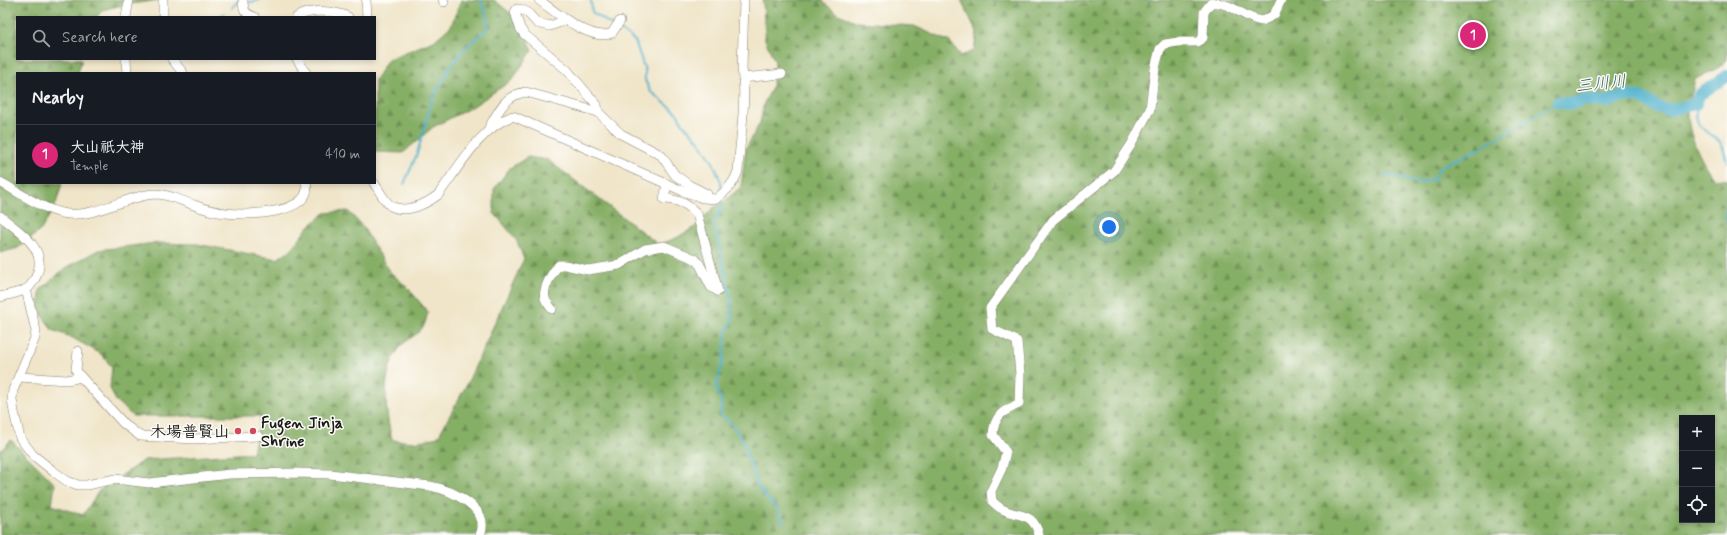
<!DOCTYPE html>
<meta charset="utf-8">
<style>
body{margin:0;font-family:Mynerve,"Klee One",sans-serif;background:#242831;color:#f1f3f6}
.controls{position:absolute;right:12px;bottom:12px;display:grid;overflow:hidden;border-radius:0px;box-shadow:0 2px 6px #0003}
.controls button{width:36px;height:36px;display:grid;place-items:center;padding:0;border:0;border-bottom:1px solid #363941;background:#171b24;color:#f1f3f6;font:20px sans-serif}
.you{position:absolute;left:1109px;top:227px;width:14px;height:14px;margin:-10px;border:3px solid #fff;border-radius:50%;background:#1a73e8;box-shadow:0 0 0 6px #1a73e833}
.badge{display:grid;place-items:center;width:26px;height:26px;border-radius:50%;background:#db2777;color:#fff;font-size:13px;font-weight:700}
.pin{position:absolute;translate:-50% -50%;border:2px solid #fff;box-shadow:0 1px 4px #0006}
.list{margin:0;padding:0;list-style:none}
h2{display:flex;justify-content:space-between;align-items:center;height:52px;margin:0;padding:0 16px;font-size:17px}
h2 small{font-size:13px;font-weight:400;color:#9ea1a6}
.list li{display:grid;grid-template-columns:26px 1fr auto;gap:12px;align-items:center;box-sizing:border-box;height:60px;padding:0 16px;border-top:1px solid #363941}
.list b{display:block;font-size:15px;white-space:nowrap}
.list p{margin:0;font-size:13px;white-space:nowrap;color:#9ea1a6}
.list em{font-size:13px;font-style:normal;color:#9ea1a6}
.icon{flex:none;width:22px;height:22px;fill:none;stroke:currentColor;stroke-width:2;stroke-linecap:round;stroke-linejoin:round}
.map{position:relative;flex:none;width:1727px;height:535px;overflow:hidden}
.search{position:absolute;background:#171b24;box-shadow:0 2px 6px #0003;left:16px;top:16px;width:360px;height:44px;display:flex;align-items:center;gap:10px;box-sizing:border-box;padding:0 14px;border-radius:0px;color:#9ea1a6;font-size:15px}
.panel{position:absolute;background:#171b24;box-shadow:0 2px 6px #0003;left:16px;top:72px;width:360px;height:112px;border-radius:0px}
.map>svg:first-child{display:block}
.forest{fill:url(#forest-firs);stroke:#516641;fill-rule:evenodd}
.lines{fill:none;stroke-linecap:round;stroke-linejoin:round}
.stream{stroke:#4db0cc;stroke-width:2}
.river{stroke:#4db0cc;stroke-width:12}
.minor-casing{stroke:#868072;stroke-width:10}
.minor{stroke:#fff;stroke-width:9}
.poi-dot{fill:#d1495b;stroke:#fdfcf7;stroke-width:1.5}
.labels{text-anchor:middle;stroke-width:3;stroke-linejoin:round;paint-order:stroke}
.poi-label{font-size:16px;font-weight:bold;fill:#1c1c1c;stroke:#fdfcf7;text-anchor:start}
.water-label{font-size:17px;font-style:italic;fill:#325f6b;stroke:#fdfcf7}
</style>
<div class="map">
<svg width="1727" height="535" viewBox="0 0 1727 535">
<defs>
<pattern id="forest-firs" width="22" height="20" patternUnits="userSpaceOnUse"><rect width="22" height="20" fill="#86af66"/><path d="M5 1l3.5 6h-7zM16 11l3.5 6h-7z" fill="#6d8e53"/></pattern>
</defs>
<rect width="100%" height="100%" fill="#fdfcf7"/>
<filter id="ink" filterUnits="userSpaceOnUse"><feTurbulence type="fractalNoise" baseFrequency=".025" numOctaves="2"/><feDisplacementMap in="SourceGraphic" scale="8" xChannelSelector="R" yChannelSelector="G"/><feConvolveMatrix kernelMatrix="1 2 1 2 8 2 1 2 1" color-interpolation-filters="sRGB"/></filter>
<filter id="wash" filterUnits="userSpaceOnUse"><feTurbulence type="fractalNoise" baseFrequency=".012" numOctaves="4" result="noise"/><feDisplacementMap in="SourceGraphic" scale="16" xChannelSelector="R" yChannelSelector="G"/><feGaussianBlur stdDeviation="0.9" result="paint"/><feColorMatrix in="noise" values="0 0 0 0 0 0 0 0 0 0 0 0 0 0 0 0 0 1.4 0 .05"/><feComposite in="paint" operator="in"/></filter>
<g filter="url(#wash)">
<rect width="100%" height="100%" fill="#f0e5c9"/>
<!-- forest -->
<g class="forest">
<polygon points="0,0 160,0 123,5 102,10 97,17 17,17 17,59 82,59 78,73 17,73 17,183 62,183 56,204 41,230 18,248 0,253"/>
<polygon points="461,0 494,0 523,23 532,51 512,80 472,107 433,127 403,153 375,152 375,80 388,59 434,41 451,26"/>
<path d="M763,0H823L824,3L838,14L858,22L914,26L950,42L961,56L974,51L977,32L961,0H1727V60L1718,68L1695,79C1693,90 1689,102 1688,113C1688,135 1701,161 1714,179L1727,180V535H0V451L11,440L55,484L52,505L83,515L99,491L144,460L253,453L261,416H133L116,401L110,388L112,367L101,354L71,337L52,330L39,310L40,290L64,269L98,250L155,243L197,244L277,259L292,249L308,227L325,213L348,211L363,227L389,271L408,288L428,312C426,317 426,323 423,327C417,336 404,340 398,350C381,374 385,412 392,440L415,442L438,437L468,382L524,259L516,239L494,213V189L510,168L528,157L548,160L659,245L678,237L695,227L713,208L725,201L741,187L746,148L760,123L764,103L771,90L774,76L775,62L765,39ZM1682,418H1712V520H1682Z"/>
</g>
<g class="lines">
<!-- stream -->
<g class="stream">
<polyline points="591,0 592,12 613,26"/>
<polyline points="246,3 259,0"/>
<polyline points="232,8 239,0"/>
<polyline points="219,17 224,13"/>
<polyline points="619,29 635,41 645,70 645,80 650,91 676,112 684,125 698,140 713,162 721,182 721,190"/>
<path d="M1696,104C1695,132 1702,125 1719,141C1724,146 1725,155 1727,162"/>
<polyline points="1384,174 1418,183 1434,179 1440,167 1480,148 1558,102"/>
<path d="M404,184L417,154L433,97L451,66L465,48L487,29C491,19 483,10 481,0"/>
<polyline points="721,200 721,208 714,224 731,298 732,321 726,333 723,361 716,389 721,399 721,415 733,426 742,439 759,489 777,509 783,522"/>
<polyline points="1725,219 1727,203"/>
</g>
<!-- river -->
<polyline class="river" points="1558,102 1571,104 1583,100 1608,102 1622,96 1640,97 1657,107 1669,110 1696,104 1699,95 1727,76"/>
</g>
</g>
<g filter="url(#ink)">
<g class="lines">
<defs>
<g id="minor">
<path d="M243,0C243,10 245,14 255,17"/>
<polyline points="366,0 367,17"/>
<polyline points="443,0 444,2"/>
<path d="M539,0C554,11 592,43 612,33L620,21"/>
<polyline points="126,17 129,0"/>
<polyline points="163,17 163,0"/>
<path d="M297,17C310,9 335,10 348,17"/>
<polyline points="566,20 550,26 537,23 527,12 520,9 517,9 515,12 520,28 524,34 567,70 597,105 598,112"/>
<polyline points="126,59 127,73"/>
<polyline points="172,59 183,73"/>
<polyline points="297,59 306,73"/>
<polyline points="743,78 782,74"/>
<path d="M489,128C499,110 505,95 526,92L598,112L621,134L661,155L675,175L689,185L707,194"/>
<path d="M0,182C20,193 47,212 68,214C97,217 127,195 156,194C169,194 182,201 194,205C204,209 216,212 226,213C245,216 315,214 306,183"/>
<path d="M374,183C379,190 384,201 391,206C406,214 426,204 438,195C458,169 480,127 513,116L685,192L703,198L716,199C727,190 734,184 738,171C740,140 747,98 742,69L744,0"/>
<path d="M667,184L664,199C678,199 688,204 697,214L718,291"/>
<path d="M0,216C17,230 48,248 37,274C36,278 31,286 27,289C22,292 7,295 0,297"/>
<path d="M26,289L36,331L35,338L13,390L12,399L14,412L20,438L33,455L53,471L67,481L78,485H87L115,479L149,483L230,474L296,473L330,474L430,486C451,490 492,508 480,535"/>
<path d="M552,309C550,306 545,301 545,298C542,289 553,271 559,265H565L588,270L619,265L645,249L664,246L695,259L700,265L711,287L718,291"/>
<polyline points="78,351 76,370 81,377"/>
<polyline points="19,377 67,380 81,377 124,424 140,436 193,439 258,436"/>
<path d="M1039,535C1033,511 1019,518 1002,509C998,507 995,504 992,501L991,491L1002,468L1006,452L993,435C994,416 1002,411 1019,404L1020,374L1017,341L992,329L990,308L1053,220L1114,171L1131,145L1150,109L1155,68L1160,49L1165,44L1178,42H1198L1203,38L1204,12L1211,3C1231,1 1244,19 1262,21L1274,15L1281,0"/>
</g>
</defs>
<!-- minor casing -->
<use href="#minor" class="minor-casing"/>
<!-- minor -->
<use href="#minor" class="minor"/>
</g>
</g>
<!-- markers -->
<g class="poi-dot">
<circle cx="238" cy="431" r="4"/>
<circle cx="253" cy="431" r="4"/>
</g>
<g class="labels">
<!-- poi labels -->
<g class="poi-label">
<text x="261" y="428">Fugen Jinja<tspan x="261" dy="18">Shrine</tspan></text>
<text x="230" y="437" text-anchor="end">木場普賢山</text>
</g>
<!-- water labels -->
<g class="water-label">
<text transform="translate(1601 83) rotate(-6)" y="6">三川川</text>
</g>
</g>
</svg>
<div class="controls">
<button>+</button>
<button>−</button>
<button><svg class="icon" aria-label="locate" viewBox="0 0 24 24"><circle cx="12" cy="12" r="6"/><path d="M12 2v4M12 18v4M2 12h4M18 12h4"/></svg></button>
</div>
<div class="you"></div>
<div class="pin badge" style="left:1473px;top:35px">1</div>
<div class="search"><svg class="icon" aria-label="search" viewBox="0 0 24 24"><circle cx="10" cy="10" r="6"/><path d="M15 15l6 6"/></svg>Search here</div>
<section class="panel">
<h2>Nearby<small></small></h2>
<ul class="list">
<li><span class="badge">1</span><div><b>大山祇大神</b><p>Temple</p></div><em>410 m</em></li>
</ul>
</section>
</div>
